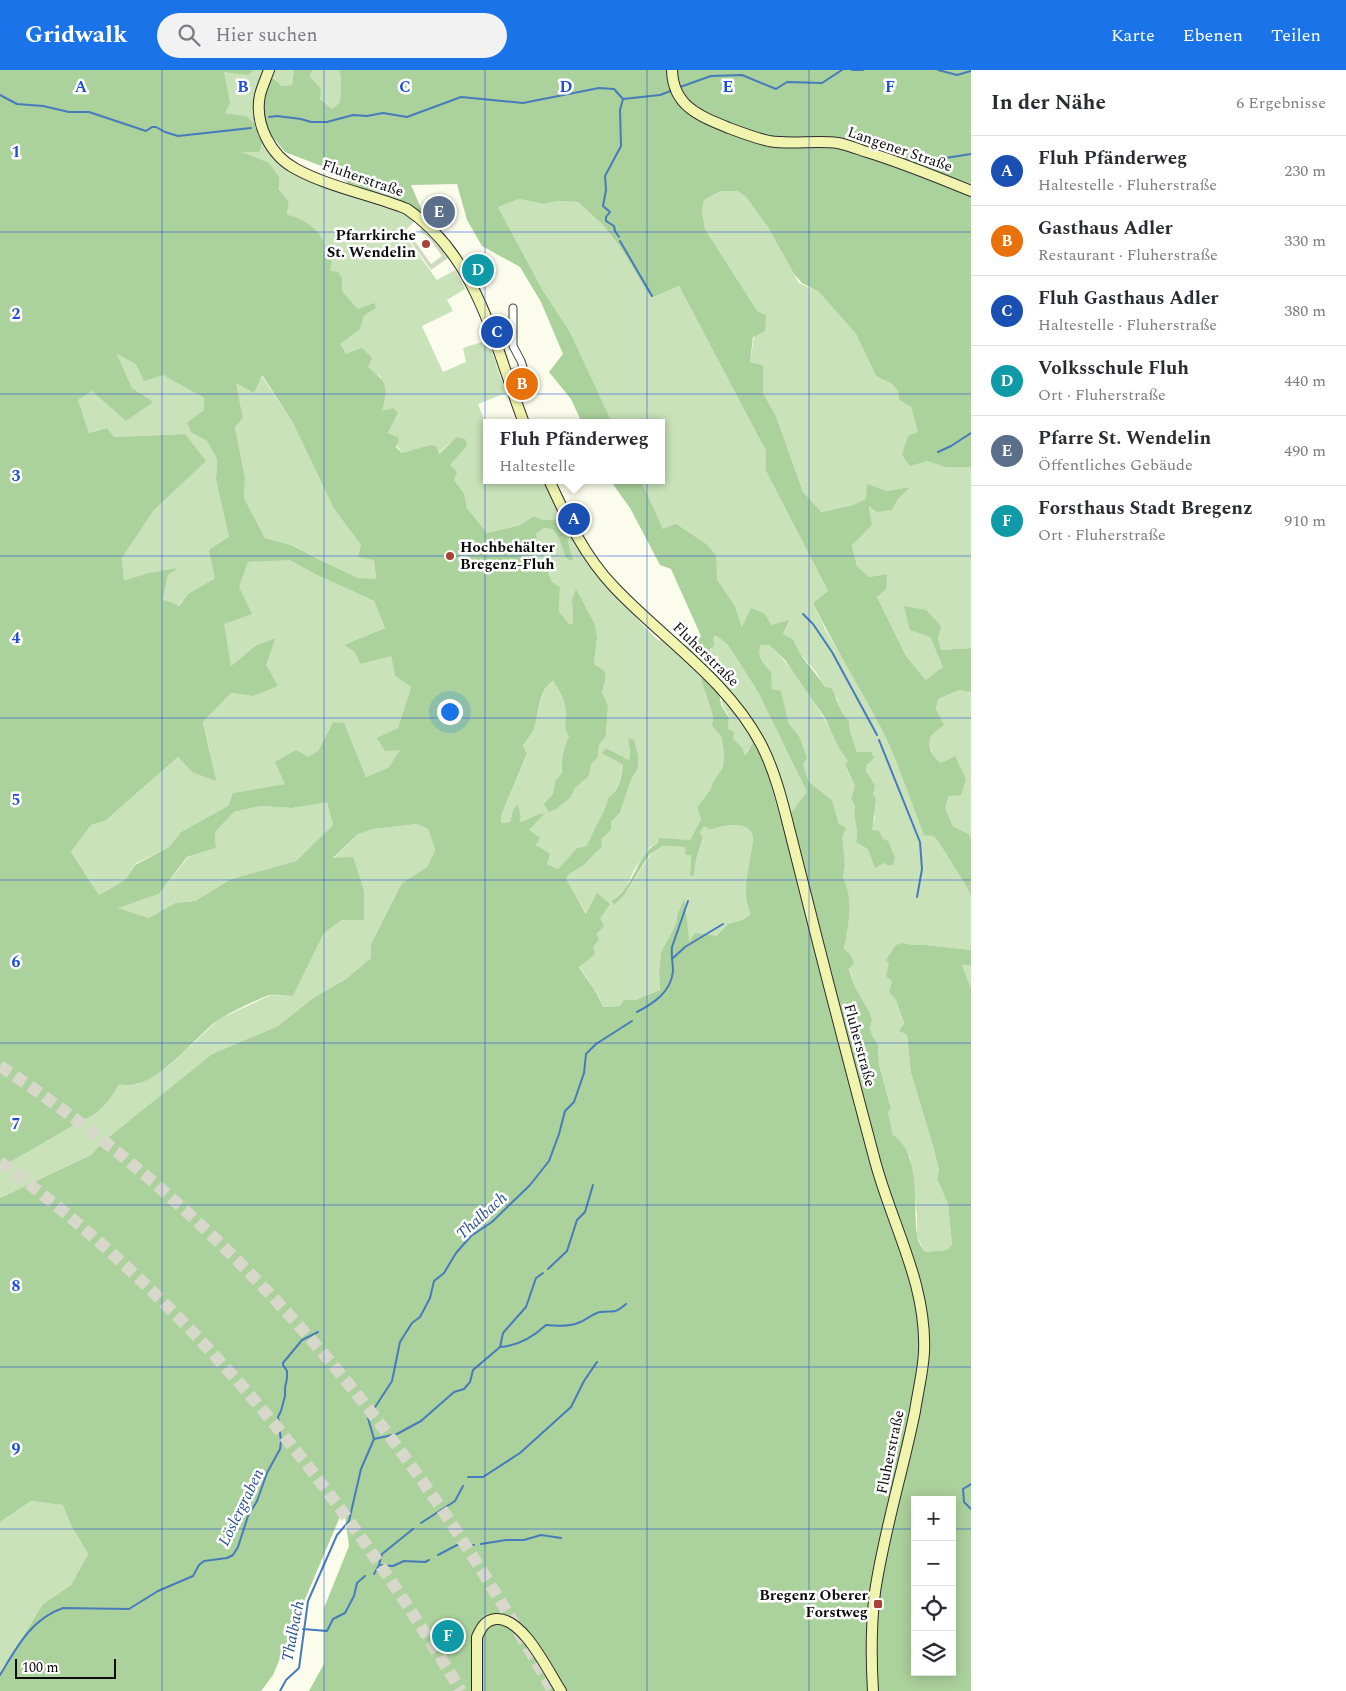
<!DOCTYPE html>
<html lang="de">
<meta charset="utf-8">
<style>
body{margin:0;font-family:Spectral,serif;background:#f2f2f3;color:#2b2b33}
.controls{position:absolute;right:15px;bottom:15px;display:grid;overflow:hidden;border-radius:0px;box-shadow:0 2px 12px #0003}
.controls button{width:45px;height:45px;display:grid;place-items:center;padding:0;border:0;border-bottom:1px solid #e1e1e2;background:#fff;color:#2b2b33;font:25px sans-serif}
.scale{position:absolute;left:15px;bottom:12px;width:101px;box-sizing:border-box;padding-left:5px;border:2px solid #0b0b0b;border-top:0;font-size:14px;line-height:18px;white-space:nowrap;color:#0b0b0b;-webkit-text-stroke:4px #fff;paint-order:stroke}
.you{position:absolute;left:449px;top:641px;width:18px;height:18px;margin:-12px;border:4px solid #fff;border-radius:50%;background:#1a73e8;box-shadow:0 0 0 8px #1a73e833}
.badge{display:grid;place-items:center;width:32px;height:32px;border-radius:50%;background:#1a73e8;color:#fff;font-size:16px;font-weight:700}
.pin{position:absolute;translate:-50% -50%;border:2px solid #fff;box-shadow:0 1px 5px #0006}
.popup{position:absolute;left:483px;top:349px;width:182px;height:65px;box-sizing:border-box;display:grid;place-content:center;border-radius:0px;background:#fff;filter:drop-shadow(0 1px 4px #0005);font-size:16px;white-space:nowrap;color:#7c7c81}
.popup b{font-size:19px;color:#2b2b33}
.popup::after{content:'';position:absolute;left:50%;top:100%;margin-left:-10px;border:10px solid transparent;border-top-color:#fff}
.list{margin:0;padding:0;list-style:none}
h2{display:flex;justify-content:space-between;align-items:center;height:65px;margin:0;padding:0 20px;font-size:21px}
h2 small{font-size:16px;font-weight:400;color:#7c7c81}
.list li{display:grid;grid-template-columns:32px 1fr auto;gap:15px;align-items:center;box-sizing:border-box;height:70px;padding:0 20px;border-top:1px solid #e1e1e2}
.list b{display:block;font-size:19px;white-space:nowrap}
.list p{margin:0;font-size:16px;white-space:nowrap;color:#7c7c81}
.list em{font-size:16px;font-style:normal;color:#7c7c81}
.icon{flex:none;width:28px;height:28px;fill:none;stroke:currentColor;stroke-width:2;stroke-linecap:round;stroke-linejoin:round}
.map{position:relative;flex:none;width:971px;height:1621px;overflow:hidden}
header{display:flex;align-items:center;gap:30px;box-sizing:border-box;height:70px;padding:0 25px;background:#1a73e8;color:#fff}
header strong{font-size:24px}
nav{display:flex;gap:28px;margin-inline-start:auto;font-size:18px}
.search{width:350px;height:45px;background:#f2f2f3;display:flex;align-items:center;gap:12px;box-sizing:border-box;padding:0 18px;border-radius:28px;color:#7c7c81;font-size:19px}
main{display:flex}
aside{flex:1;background:#fff}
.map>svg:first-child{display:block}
.green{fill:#c9e2ba}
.forest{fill:#abd19c;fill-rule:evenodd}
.cemetery{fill:#cedbc0}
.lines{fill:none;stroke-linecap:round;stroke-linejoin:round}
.stream{stroke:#487bbb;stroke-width:2}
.highway-tunnel{stroke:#d8d8ca;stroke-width:12;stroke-dasharray:12 6;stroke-linecap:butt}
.street-casing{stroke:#3e3e3e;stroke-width:9}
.secondary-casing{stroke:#2d2d2d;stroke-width:12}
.street{stroke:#fff;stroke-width:7}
.secondary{stroke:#f1f4af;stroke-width:10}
.grid{fill:none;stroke:#1d4ed8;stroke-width:1;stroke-opacity:0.55}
.poi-dot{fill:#a94236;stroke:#fff;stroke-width:2}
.labels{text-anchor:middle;stroke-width:5;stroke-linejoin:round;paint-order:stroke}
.street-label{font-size:15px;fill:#0b0b0b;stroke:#fff}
.poi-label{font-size:15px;font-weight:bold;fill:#0b0b0b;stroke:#fff;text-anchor:end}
.water-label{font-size:16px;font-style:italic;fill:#254f8c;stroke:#fff}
.grid-label{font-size:16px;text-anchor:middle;font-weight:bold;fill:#1d4ed8;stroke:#fff;stroke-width:5;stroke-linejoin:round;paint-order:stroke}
</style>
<header>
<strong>Gridwalk</strong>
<div class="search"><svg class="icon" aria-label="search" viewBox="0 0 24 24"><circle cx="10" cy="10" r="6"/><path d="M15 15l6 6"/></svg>Hier suchen</div>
<nav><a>Karte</a><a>Ebenen</a><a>Teilen</a></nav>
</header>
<main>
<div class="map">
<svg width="971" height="1621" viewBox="0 0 971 1621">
<rect width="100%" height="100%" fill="#fcfcec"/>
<!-- green -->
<g class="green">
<polygon points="254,0 294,0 292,15 282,16 272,6 259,57 246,46 225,43 224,1 248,5"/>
<polygon points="312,0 339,0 341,9 340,32 332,39 320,29 310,7"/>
<path d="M263,70L284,97L348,115L389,124L423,143L403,163L437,210L455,200L465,219L447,230L453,241L422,256L443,302L466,292L463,278L488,270L506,323L478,334L486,354V410H542L558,441L577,471L639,551L659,571L663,567L709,593L712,566H717L728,575L758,622L807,722L790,744L780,747L774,727L749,678L745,687C741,677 730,670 728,660C727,656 730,652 729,648C727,640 721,638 722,629L701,610L713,646L712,656L721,666L724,683L723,697L713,712L710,720L697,737L701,749L690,770L658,773L650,777L634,800L627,816L612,831L625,824L650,785L663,776L685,777L691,785L690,805H694L696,790L703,769L700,763L704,756L710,760C722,756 750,748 753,768C754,772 751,779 751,783C748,802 741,826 751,844L742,850L728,854L716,866L688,873L686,830L677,845L676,854L661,882L659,901L660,920L635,930H625L620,936L603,937L600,928L579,896C584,890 590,884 593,877C602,857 574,828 566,809C571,802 574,802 581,797C587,793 594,783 601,777L600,769L611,760V752L620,743L631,710L638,698L628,668L630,682L629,690L606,678L601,683L623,695C620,707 620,720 608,728C606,739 602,744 597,754C593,762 591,769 586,776L577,778L558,799L547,794L529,760L543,744H539L518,754L521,747L518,735L513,740L510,752L501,753V746L527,685L523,677C527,670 533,663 535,655C541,640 538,621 553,611C560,621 565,631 567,644C568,655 562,655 569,666C563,679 561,689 562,703L555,711L553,724L571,727L575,718L589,706L591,693L598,687L599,675L606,666L608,635L602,622L606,607L604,600L594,594L597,569L572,530L573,554H569L559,541L560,517L552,512L545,494L537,493L538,476L536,464L544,458L552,459L558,467L566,488L555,450H543L534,446L520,455L487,463L467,438L464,423L454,410L450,395L467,376L450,373L438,384L430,375L402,383L388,363L398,343L382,341L381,307L346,284L339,274L360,259L364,246L376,238L375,234L358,239L342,221V208L330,202L287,145L289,132L279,118V107L240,81Z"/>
<polygon points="721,121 737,121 746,127 769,159 799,213 819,222 856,264 876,306 892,314 898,320 899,330 911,337 927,391 945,397 971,397 971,578 941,580 938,568 930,567 943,597 927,611 906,586 877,527 887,504 869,507 857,496 852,474 872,455 869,435 892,440 898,429 909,417 887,421 853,435 820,442 803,422 776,346 763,323 763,295 750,292 758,242 705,159 702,140 704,130"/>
<path d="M519,129L544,134L557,131L578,132L602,154L621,178L651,228L679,216L766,381V401L828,521L813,533L826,561L858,614L884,664L902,705L933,766L938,771L968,819L971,826V880L926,875H913L903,873L889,894L892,911L889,922L896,930L904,955L899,961L907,965L911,1003L933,1076L939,1100L937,1109L948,1134L952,1175L946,1180L925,1182L917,1167V1145L910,1087L893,1065L888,1042L891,1039L879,995L878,975L872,965L870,958L872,950L869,941L855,917L844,879L848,854L843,808L845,795L839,754L832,730L809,712L803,694L799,666L789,654L781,622L772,619L770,602C762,593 757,587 761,575H769C791,595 808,621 823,647C833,661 837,676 849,691L845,696L855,716L851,729L855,736C852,749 860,758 857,772L883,769L872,760L875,747L873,741L875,729L866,701L871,682H857L850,661L849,651L841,644L837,628L825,617L816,602L796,579L793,569L783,564L790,551L771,555L742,557L735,536L716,510V485L663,459L641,410H662V353H612L609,348L570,262L542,219L498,137Z"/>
<polygon points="117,284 163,305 204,328 204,340 192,363 207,371 217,389 216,410 229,467 215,508 188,524 178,536 163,529 168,505 176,499 148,503 124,512 122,488 154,440 205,391 185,364 114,367 106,358 89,363 78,330 91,321 152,332 132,318"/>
<polygon points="261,305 293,353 334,439 361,475 374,489 376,510 358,508 318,489 293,475 265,468 244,428 245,408 235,357 243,348 236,313"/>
<polygon points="290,489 317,505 374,531 385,558 344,575 391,586 395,606 411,617 398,658 401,680 389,697 366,707 344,654 333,652 318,681 309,687 285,714 233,723 228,736 181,762 169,777 135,794 125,810 99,825 71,782 91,755 105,751 178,687 192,702 210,683 203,652 231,623 253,626 276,569 255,576 231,596 223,554 248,492"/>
<polygon points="961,620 971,622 971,768 967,764 953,756 945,738 949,726 941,693 934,688 929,674 938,629"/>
<polygon points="327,731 333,755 296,791 231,809 195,831 175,833 149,848 117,838 159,824 188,787 216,778 215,762 234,742 261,736 293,738"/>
<path d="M417,754L428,759L435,780L427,797L402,813L371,874V888L346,909L313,928L278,956L212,984L105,1070L91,1085L0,1128V1098L83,1050C99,1045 112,1028 119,1013L138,1014L169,996L219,949L271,925L293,926L324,863L342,850L333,789L358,764L374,759Z"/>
<polygon points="962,895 971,895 971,918"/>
<polygon points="31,1431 64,1435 71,1455 88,1484 71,1515 42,1535 0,1606 0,1452"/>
</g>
<!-- forest -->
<g class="forest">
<path d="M0,0H254L248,5L224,2L230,33L225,43L246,46L259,57L263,70L259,82H242L269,93L279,107V119L289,132L287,145C302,147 328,164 324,181L332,189L330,201L338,202L342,208V221L358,239L375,233L376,238L364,246L360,259L340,274L346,284L362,278L372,288L368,297C388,313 388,316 382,341L393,338L398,343L388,363L399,368L396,377L402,383L430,375L436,376L439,384L457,367L465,369L467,376L450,395L457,402L454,410L464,423L467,438L487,463L520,455L534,446L543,450H555L567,468L573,491L566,488L558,467L552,459L544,458L536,464L538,476L537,493L545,494L552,512L560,517L559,541L569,554H573L572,530L576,519L595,555L597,569L594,594L604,600L606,607L602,622L608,635L606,666L599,675L598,687L591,694L589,706L575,718L571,727L556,739L549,742L544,734L553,724L555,711L562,703C561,689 563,679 569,666C563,657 566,656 566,646C567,634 560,621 553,611C538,620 540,641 535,655C533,663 527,670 523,676L527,684L501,746V753L510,752L513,740L518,734L521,747L519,753L539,744H544L529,760L540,768L536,775L550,784L547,794L558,799L577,778L586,776C591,769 593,761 597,754C602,744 606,739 608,728C620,720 621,707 623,695L601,683L606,678L629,690L630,682L628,668L634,670L638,686V698L631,710L620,743L611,752V760L601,769L602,777C594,783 587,793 581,797C574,802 571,801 566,809L586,844L597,823L610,834L600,848L604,856L596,864L599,869L593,877L595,884L579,897C587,910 598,922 603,937L620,936L624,930H635L660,920L659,901L661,882L676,854L677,845L685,828L689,872L695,863L716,866L728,854L742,850L751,844C741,826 748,802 751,783C751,779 754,772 753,768C750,748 721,756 710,760L704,756L700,763L703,768L696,790L694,805L690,806L691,785H686L685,777L663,776L649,785L625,824L614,835L612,831C617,827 622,822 626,817C637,803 641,781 658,773L659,768L690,770L701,749L697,737L710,720L713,712L723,697L724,683L721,666L712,656L713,646L701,610L705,607L719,622L721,635L729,648L728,659L734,662L733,669L742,678L745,686L755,670L766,699L780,747L790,744L807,722L758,622L728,575L717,566H713L714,576L710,579L709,593L706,595L689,586L682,576L690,572L694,576L701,566L671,499L660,495L630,438L610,410H641L663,459L676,454L706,474L716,485L717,510L735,536L742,557L751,538L765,544L771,555L790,550L783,564L793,569C799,587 815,601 825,617L831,618C839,631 838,641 849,651L850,661L857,682H871L874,688L867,695L866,701L875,716L873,724L876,729C873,740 875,749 872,760L879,761L883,769L888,771L895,788L893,795H888L884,793L875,798L868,779L856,772C860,757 852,750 855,736L851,729L855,716L845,695L848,691L839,678L825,648L785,590L769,575H761C757,587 762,593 771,602L772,619L781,621L789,654L799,666L807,688L803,694L809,712L832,730L839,754L846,758L842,767L845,795L843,808C854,829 848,857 844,879L850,884L854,893L849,899L855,917L869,941L872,950L870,958L872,965L878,975L879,995L891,1039L888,1042L893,1065C921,1083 913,1135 917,1165C917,1171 922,1177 925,1182L946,1180L952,1175L948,1134L937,1109L939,1100L933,1076L911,1003L907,965L899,961L904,954L896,930L889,922L892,911L886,906L889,894L886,890L896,875L903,873L913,875H926L971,880V895H962L971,918V1621H309L324,1594V1538L349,1476L344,1437L273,1605L261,1621H0V1606L42,1535L71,1515L88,1484L71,1455L63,1435L31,1431L0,1452V1128L91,1085L105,1070L212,984L278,956L313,928L346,909L371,888V874L402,813L427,797L435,780L428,759L417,754L374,759L358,764L333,788L353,787L364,821V850H342L324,863L293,926C287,926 277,924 270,925C262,927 225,945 218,950C192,969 155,1023 119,1014C112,1028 99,1045 83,1050L0,1098ZM117,284L136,294L144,311L163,305L204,328V340L187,353L192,363L207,371L217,389L216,410L229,467L209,480L215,508L188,524L179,536L163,529L168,505L178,498L148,503L124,511L122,488L154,440L206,391L185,364L114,367L107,358L89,363L78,330L92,321L126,351L153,332L132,318ZM262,305L293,353L334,439L361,475L358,487L374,490L376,509L358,508L318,489L292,475L265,468L244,428L245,408L235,357L243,348L236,313L254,323ZM290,490L317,505L374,531L385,558L344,575L355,582L360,594L391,586L395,606L411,617L398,658L377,668L385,681L400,680L389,697L366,707L344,653L333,652L318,681L308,687L296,680L275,692L285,714L233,723L228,736L181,762L169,777L135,795L125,810L99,825L71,782L91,755L105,751L178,687L192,702L216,711L203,652L231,623L253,626L278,616L266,595L276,568L255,576L231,596L224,554L252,544L239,517L248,492ZM327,732L333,755L296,791L231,809L195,831L175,833L149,848L118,838L159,824L187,787L216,778L215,762L234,742L261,736L292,738ZM915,1430H952V1602H915Z"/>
<path d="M294,0H312L310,7L321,19L320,29L332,39L340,32L341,9L339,0H971V397H945L927,391L910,396L902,385L908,366L918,362L911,337L899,330L898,321L892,314L876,306L856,264L819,222L802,213L794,204L769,159L746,127L737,121H721L704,130L702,140L705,159L758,242L766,245L765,261L753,267L750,292L763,295V323L776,346L803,422L821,442L853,435L866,429L867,414L887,421L910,417L898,429L892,440L877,442L869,436L872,455L852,475L857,496L869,507L887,504L886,519L877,527L906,586L926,610L943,597L930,567L910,560L904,536L926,540L941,556L938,568L941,580L971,578V622L960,620L938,629L936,639L944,655C940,658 934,662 931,666C926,676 933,688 941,693L955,686L966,709L961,725L949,726L945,738L953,756L968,764L971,768V826L968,819L938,771L933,766L924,765C911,731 899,695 883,662C861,618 834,577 813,533L828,521L766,401V381L679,216L651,228L621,178L602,154L578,132L557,131L544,134L519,129L498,137L542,219L570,262L612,353H582L571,329L549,302L563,284L541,232L520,197L482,176L467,150L457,114L411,115L423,143L389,124L348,115L347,112L324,97L285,82L272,66L264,50L263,35L271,6L282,16L292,15Z"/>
</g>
<!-- cemetery -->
<polygon class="cemetery" points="424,157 448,188 431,200 411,172 414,170 431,194 442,186 429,168 419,161"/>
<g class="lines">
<!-- stream -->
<g class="stream">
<polyline points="852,0 863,0"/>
<polyline points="938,0 957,5 971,1"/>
<polyline points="680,17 711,6 742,5 776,19 787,12 822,13 842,0"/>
<polyline points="0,25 17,34 43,36 69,42 89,42 146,61 152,57 156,57 165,62 178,66 251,58"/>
<polyline points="269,47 277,46 301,49 311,52 327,52 353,45 367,46 383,43 407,47 461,27 523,33 599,18 614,19 623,29 660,25 673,20"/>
<polyline points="920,92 971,84"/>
<polyline points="619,167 615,161 614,156 606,151 606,147 610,142 603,136 606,120 605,106 621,76 620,40 623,29"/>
<polyline points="620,171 652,226"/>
<polyline points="938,382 951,376 971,363"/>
<polyline points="803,544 813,554 832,582 877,665"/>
<polyline points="879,670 920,772 922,799 917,827"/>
<polyline points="672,889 685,877 723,854"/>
<path d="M637,942C654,933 671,922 673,901C673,892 671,885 672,877L688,831"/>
<polyline points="548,1199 567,1181 577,1150 585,1142 593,1115"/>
<path d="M500,1277C517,1276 533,1267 546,1255C556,1256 568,1257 578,1253C586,1250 592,1244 600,1242C615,1240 613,1245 626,1234"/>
<polyline points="374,1369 397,1364 421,1351 454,1322 464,1319 470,1312 473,1300 500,1277 503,1263 526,1237 536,1208 543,1203"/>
<polyline points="468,1407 483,1407 520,1383 571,1337 584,1311 597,1292"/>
<polyline points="971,1414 963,1419 964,1432 971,1439"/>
<polyline points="421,1453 455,1431 463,1416"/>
<polyline points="481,1474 506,1470 524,1470 541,1465 561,1468"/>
<polyline points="438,1485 457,1475 474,1475"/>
<polyline points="379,1495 382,1484 413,1459"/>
<polyline points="374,1504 379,1495 393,1496 404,1491 425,1492 429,1490"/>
<polyline points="303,1559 327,1561 333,1549 345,1543 354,1526 357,1513 365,1506"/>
<path d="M0,1605C17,1577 31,1549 63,1538L129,1539L158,1521L193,1506L199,1495L204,1491L227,1488L233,1485L238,1477L248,1446L257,1431L267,1403L280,1379L281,1371L278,1347L281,1341L285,1326V1318L287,1308V1301L283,1295V1293L302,1270L318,1262"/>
<polyline points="280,1621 286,1610 299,1598 308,1531 337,1465 349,1451 361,1399 374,1369 368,1348 392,1311 400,1272 412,1253 420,1247 430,1228 434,1211 444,1203 456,1183 471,1166 492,1152 530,1115 549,1091 559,1064 565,1041 574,1032 584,1003 586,984 596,974 632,951"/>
</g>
<!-- highway-tunnel -->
<g class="highway-tunnel">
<path d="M0,996C152,1096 285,1226 393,1371C453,1450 504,1535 553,1621"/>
<path d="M0,1092C192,1233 339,1418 461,1621"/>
</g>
<defs>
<polyline id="street" points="507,305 521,300 523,297 521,291 513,276 513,238"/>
<g id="secondary">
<path d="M269,0C266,8 262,17 260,25C254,54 271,86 296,99C329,117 372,125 407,139C479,188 495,278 524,353"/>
<path d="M672,0C673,36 699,46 729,58C742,63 755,68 769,71C791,75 815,70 838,73C848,75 858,79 867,82C903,93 937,107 971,121"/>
<path d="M549,410C566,447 585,487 614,517C664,570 728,610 762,676C775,702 782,730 789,758C796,785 803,813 810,841C831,925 853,1008 875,1091C892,1155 927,1214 924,1282C923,1302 918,1321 915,1341C903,1401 884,1461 875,1522C871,1554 871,1588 873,1621"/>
<path d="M477,1621V1567C481,1558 485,1550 496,1549C523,1547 548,1601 561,1621"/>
</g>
</defs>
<!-- street casing -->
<use href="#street" class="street-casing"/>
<!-- secondary casing -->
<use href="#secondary" class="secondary-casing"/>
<!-- street -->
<use href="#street" class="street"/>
<!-- secondary -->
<use href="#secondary" class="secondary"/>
</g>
<!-- grid -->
<path class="grid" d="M162,0V1621M324,0V1621M485,0V1621M647,0V1621M809,0V1621M0,162H971M0,324H971M0,486H971M0,648H971M0,810H971M0,973H971M0,1135H971M0,1297H971M0,1459H915M952,1459H971"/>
<!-- markers -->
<g class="poi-dot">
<circle cx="426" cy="174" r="5"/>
<circle cx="450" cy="486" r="5"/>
<rect x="873" y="1529" width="10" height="10" rx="2.5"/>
</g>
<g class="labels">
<!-- street labels -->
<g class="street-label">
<text transform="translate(900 79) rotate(19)" y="5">Langener Straße</text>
<text transform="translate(363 108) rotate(19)" y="5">Fluherstraße</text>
<text transform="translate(706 584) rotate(44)" y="5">Fluherstraße</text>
<text transform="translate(860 975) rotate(75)" y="5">Fluherstraße</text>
<text transform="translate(890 1382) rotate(-78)" y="5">Fluherstraße</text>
</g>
<!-- poi labels -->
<g class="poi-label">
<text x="416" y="170">Pfarrkirche<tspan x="416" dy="17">St. Wendelin</tspan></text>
<text x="460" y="482" text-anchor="start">Hochbehälter<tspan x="460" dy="17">Bregenz-Fluh</tspan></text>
<text x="868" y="1530">Bregenz Oberer<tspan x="868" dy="17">Forstweg</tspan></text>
</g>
<!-- water labels -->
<g class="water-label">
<text transform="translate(481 1145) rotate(-42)" y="6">Thalbach</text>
<text transform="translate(240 1437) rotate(-64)" y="6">Löslergraben</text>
<text transform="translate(292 1561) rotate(-79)" y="6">Thalbach</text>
</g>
</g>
<g class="grid-label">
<text x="81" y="22">A</text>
<text x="243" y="22">B</text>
<text x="405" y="22">C</text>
<text x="566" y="22">D</text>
<text x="728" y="22">E</text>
<text x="890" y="22">F</text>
<text x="16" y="87">1</text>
<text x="16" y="249">2</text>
<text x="16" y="411">3</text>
<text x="16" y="573">4</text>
<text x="16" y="735">5</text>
<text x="16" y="897">6</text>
<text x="16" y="1059">7</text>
<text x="16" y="1221">8</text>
<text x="16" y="1384">9</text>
</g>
</svg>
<div class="controls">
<button>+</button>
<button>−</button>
<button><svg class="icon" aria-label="locate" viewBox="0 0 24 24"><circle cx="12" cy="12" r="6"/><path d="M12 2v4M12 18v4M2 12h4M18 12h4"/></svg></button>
<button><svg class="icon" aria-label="layers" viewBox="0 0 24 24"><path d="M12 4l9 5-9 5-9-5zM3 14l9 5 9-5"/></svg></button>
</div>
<div class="scale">100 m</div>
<div class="you"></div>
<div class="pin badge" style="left:574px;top:449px;background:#1a4fb4">A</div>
<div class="popup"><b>Fluh Pfänderweg</b>Haltestelle</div>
<div class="pin badge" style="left:522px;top:314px;background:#e8710a">B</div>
<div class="pin badge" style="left:497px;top:262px;background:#1a4fb4">C</div>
<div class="pin badge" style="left:478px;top:200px;background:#0f9aa8">D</div>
<div class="pin badge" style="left:439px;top:142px;background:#5c6f8a">E</div>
<div class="pin badge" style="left:448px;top:1566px;background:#0f9aa8">F</div>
</div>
<aside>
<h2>In der Nähe<small>6 Ergebnisse</small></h2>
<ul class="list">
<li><span class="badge" style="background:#1a4fb4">A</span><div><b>Fluh Pfänderweg</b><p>Haltestelle · Fluherstraße</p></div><em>230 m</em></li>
<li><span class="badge" style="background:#e8710a">B</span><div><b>Gasthaus Adler</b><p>Restaurant · Fluherstraße</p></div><em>330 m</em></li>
<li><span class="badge" style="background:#1a4fb4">C</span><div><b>Fluh Gasthaus Adler</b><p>Haltestelle · Fluherstraße</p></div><em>380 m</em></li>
<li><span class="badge" style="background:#0f9aa8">D</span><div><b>Volksschule Fluh</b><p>Ort · Fluherstraße</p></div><em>440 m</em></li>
<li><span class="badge" style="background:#5c6f8a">E</span><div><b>Pfarre St. Wendelin</b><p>Öffentliches Gebäude</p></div><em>490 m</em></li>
<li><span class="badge" style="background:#0f9aa8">F</span><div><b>Forsthaus Stadt Bregenz</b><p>Ort · Fluherstraße</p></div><em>910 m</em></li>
</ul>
</aside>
</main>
